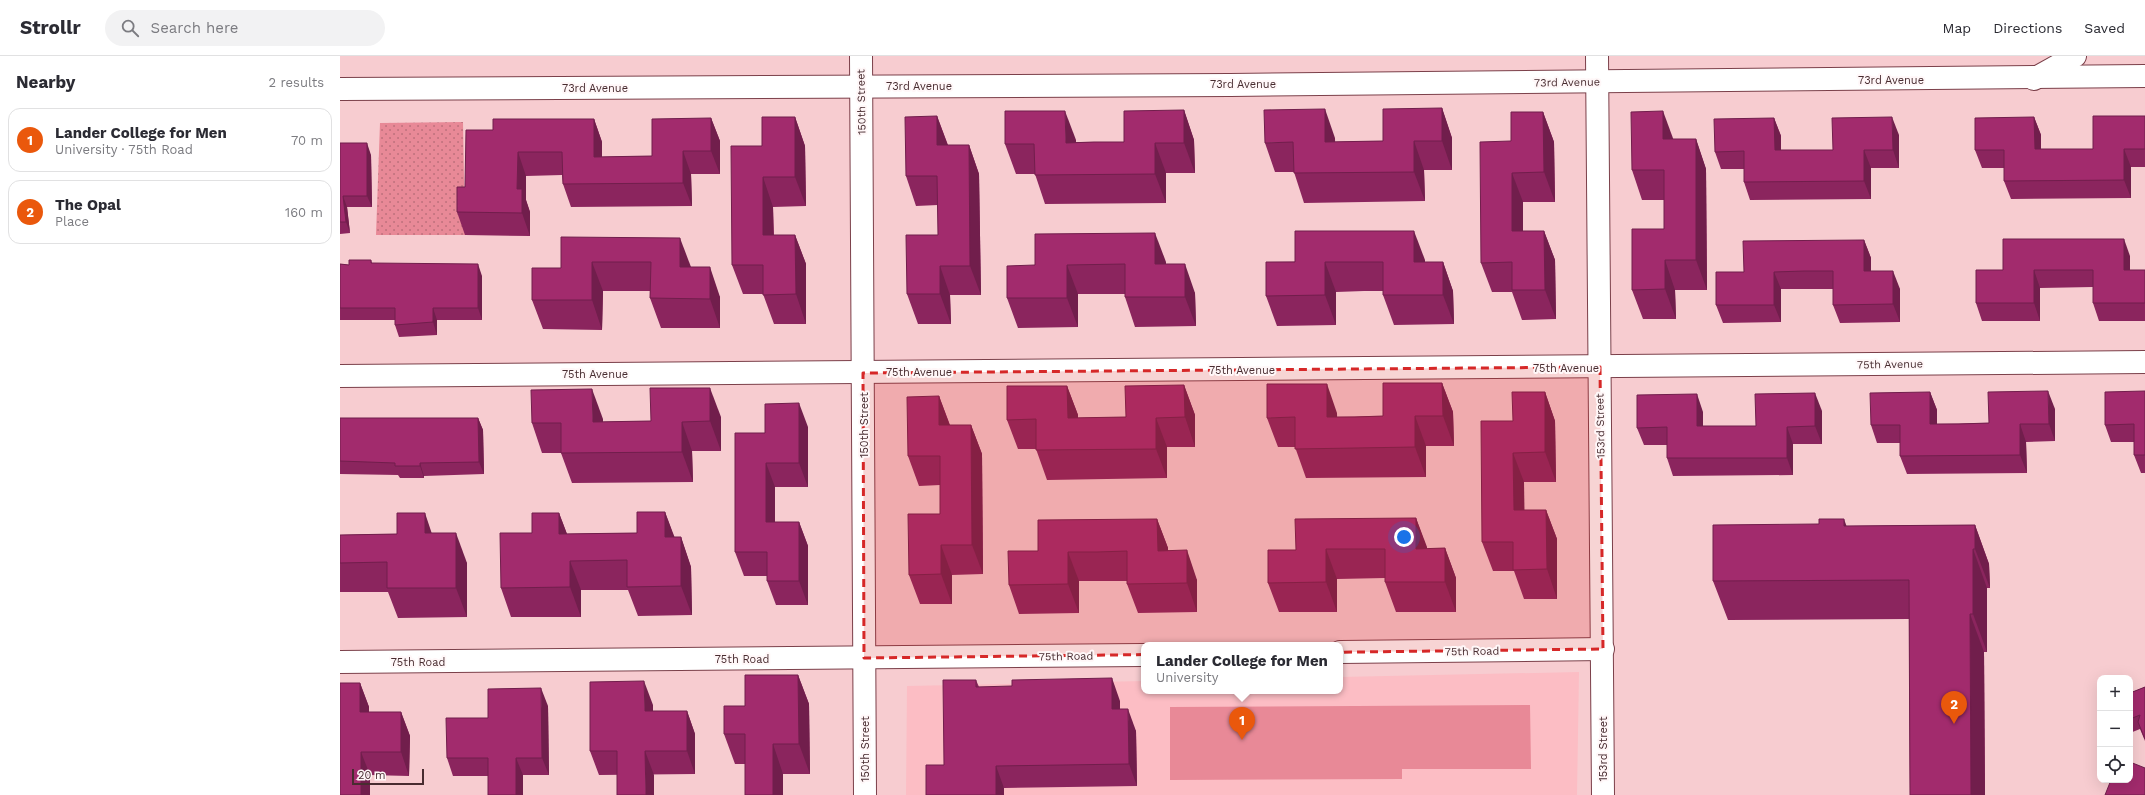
<!DOCTYPE html>
<meta charset="utf-8">
<style>
body{margin:0;font-family:"Work Sans",sans-serif;background:#f2f2f3;color:#2b2b33}
.controls{position:absolute;right:12px;bottom:12px;display:grid;overflow:hidden;border-radius:8px;box-shadow:0 4px 16px #0002}
.controls button{width:36px;height:36px;display:grid;place-items:center;padding:0;border:0;border-bottom:1px solid #e1e1e2;background:#fff;color:#2b2b33;font:20px sans-serif}
.scale{position:absolute;left:12px;bottom:10px;width:72px;box-sizing:border-box;padding-left:4px;border:2px solid #482c30;border-top:0;font-size:11px;line-height:14px;white-space:nowrap;color:#482c30;-webkit-text-stroke:3px #fff7f8;paint-order:stroke}
.you{position:absolute;left:1064px;top:481px;width:14px;height:14px;margin:-10px;border:3px solid #fff;border-radius:50%;background:#1a73e8;box-shadow:0 0 0 6px #1a73e833}
.badge{display:grid;place-items:center;width:26px;height:26px;border-radius:50%;background:#ea580c;color:#fff;font-size:13px;font-weight:700}
.pin{position:absolute;translate:-50% -33px;filter:drop-shadow(0 1px 2px #0008)}
.pin::after{content:'';position:absolute;top:21px;width:14px;height:12px;background:inherit;clip-path:polygon(0 0,100% 0,50% 100%)}
.popup{position:absolute;left:801px;top:586px;width:202px;height:52px;box-sizing:border-box;display:grid;place-content:center;border-radius:8px;background:#fff;filter:drop-shadow(0 1px 3px #0005);font-size:13px;white-space:nowrap;color:#7c7c81}
.popup b{font-size:15px;color:#2b2b33}
.popup::after{content:'';position:absolute;left:50%;top:100%;margin-left:-8px;border:8px solid transparent;border-top-color:#fff}
.list{margin:0;padding:0;list-style:none}
h2{display:flex;justify-content:space-between;align-items:center;height:52px;margin:0;padding:0 16px;font-size:17px}
h2 small{font-size:13px;font-weight:400;color:#7c7c81}
.list li{display:grid;grid-template-columns:26px 1fr auto;gap:12px;align-items:center;box-sizing:border-box;height:64px;margin:0 8px 8px;padding:0 8px;border:1px solid #e1e1e2;border-radius:12px}
.list b{display:block;font-size:15px;white-space:nowrap}
.list p{margin:0;font-size:13px;white-space:nowrap;color:#7c7c81}
.list em{font-size:13px;font-style:normal;color:#7c7c81}
.icon{flex:none;width:22px;height:22px;fill:none;stroke:currentColor;stroke-width:2;stroke-linecap:round;stroke-linejoin:round}
.map{position:relative;flex:none;width:1805px;height:739px;overflow:hidden}
header{display:flex;align-items:center;gap:24px;box-sizing:border-box;height:56px;padding:0 20px;background:#fff;border-bottom:1px solid #e1e1e2}
header strong{font-size:19px}
nav{display:flex;gap:22px;margin-inline-start:auto;font-size:14px}
.search{width:280px;height:36px;background:#f2f2f3;display:flex;align-items:center;gap:10px;box-sizing:border-box;padding:0 14px;border-radius:22px;color:#7c7c81;font-size:15px}
main{display:flex}
aside{flex:1;background:#fff}
.map>svg:first-child{display:block}
.built{fill:#fcbdc4}
.grass{fill:url(#grass-dots)}
.pitch{fill:#e88997}
.lines{fill:none;stroke-linecap:round;stroke-linejoin:round}
.minor-casing{stroke:#7b404a;stroke-width:24}
.major-casing{stroke:#7b404a;stroke-width:24}
.minor{stroke:#fff;stroke-width:22}
.major{stroke:#fff;stroke-width:22}
.wall{fill:#8b255e}
.shaded-wall{fill:#711e4c}
.building{fill:#a22b6d;stroke:#711e4c}
.marked{fill:#d62828;fill-opacity:0.2;stroke:#d62828;stroke-width:3;stroke-dasharray:8 5;stroke-linejoin:round}
.labels{text-anchor:middle;stroke-width:4;stroke-linejoin:round;paint-order:stroke}
.street-label{font-size:11px;fill:#482c30;stroke:#fff7f8}
</style>
<header>
<strong>Strollr</strong>
<div class="search"><svg class="icon" aria-label="search" viewBox="0 0 24 24"><circle cx="10" cy="10" r="6"/><path d="M15 15l6 6"/></svg>Search here</div>
<nav><a>Map</a><a>Directions</a><a>Saved</a></nav>
</header>
<main>
<aside>
<h2>Nearby<small>2 results</small></h2>
<ul class="list">
<li><span class="badge">1</span><div><b>Lander College for Men</b><p>University · 75th Road</p></div><em>70 m</em></li>
<li><span class="badge">2</span><div><b>The Opal</b><p>Place</p></div><em>160 m</em></li>
</ul>
</aside>
<div class="map">
<svg width="1805" height="739" viewBox="0 0 1805 739">
<defs>
<pattern id="grass-dots" width="8" height="8" patternUnits="userSpaceOnUse"><rect width="8" height="8" fill="#e88997"/><path d="M2 2h.1M6 6h.1" fill="none" stroke="#be707c" stroke-width="1.8" stroke-linecap="round"/></pattern>
</defs>
<rect width="100%" height="100%" fill="#f7ccd0"/>
<!-- built -->
<polygon class="built" points="1239,616 1237,739 566,739 567,630 804,625 804,635 1000,635 1000,621"/>
<!-- grass -->
<polygon class="grass" points="123,66 125,179 36,179 40,67"/>
<!-- pitch -->
<polygon class="pitch" points="1190,649 1191,713 1062,713 1062,723 830,724 830,651"/>
<g class="lines">
<defs>
<g id="minor">
<polyline points="521,0 525,739"/>
<polyline points="1257,0 1263,739"/>
<polyline points="0,33 890,29 1805,20"/>
<polyline points="0,320 1805,306"/>
<polyline points="1000,596 1263,593"/>
<polyline points="0,606 804,599"/>
</g>
<polyline id="major" points="1694,23 1735,0"/>
</defs>
<!-- minor casing -->
<use href="#minor" class="minor-casing"/>
<!-- major casing -->
<use href="#major" class="major-casing"/>
<!-- minor -->
<use href="#minor" class="minor"/>
<!-- major -->
<use href="#major" class="major"/>
</g>
<!-- wall -->
<g class="wall">
<polygon points="1102,52 1112,82 1112,114 1084,114 1085,145 964,147 954,116 935,116 925,87 995,82 995,86 1043,85"/>
<polygon points="844,54 854,84 855,117 826,117 826,147 705,148 695,118 676,118 665,88 736,84 736,86 784,86"/>
<polygon points="1203,56 1214,86 1215,146 1183,146 1183,175 1204,175 1215,204 1216,263 1182,264 1172,236 1152,236 1141,207 1171,85"/>
<polygon points="597,60 608,89 629,89 639,118 641,239 610,239 611,268 578,268 567,238 598,179 598,149 576,150 566,120"/>
<polygon points="1805,60 1805,111 1791,111 1791,142 1671,143 1664,125 1664,112 1642,112 1635,94 1694,61 1701,79 1701,93 1753,93"/>
<polygon points="455,61 465,90 466,150 433,151 434,179 455,179 466,208 466,268 434,268 423,238 403,238 392,209 422,90"/>
<polygon points="371,62 380,85 380,118 351,118 352,150 231,151 223,128 222,119 186,120 186,144 190,156 190,180 125,179 117,156 125,131 153,74 254,63 262,86 262,101 312,100"/>
<polygon points="1434,62 1441,80 1441,94 1493,94 1559,79 1559,112 1531,112 1531,143 1410,144 1404,126 1404,113 1381,113 1375,96"/>
<polygon points="1333,83 1356,83 1366,113 1367,234 1335,234 1336,263 1303,263 1292,234 1324,173 1324,144 1302,144 1292,114"/>
<polygon points="0,87 31,99 32,151 7,151 10,177 0,178"/>
<polygon points="221,181 351,211 380,241 380,272 321,272 310,242 310,235 263,235 262,274 203,273 192,244 221,212"/>
<polygon points="1524,184 1531,202 1531,215 1560,233 1560,266 1500,267 1493,249 1493,233 1441,233 1441,266 1383,267 1376,249 1404,216"/>
<polygon points="1790,200 1790,214 1805,214 1805,265 1759,265 1753,247 1753,231 1700,232 1700,265 1642,265 1636,247 1663,214"/>
<polygon points="31,204 32,207 142,220 142,264 97,264 97,279 59,281 55,269 55,264 0,264 0,208 9,209"/>
<polygon points="1085,204 1085,206 1103,206 1113,235 1114,268 1054,269 1043,239 1043,235 1024,235 996,236 996,269 937,270 926,240 926,206"/>
<polygon points="826,206 826,208 855,237 856,270 795,271 785,241 785,238 738,238 738,271 678,272 667,242 695,209"/>
<polygon points="1102,327 1113,356 1114,390 1086,390 1086,421 966,422 955,391 938,391 927,362 997,357 997,361 1043,360"/>
<polygon points="844,329 855,359 855,391 827,391 827,422 707,424 696,393 678,393 667,364 727,330 738,359 738,362 786,361"/>
<polygon points="1805,335 1805,417 1801,417 1794,399 1794,386 1771,386 1765,369"/>
<polygon points="1205,336 1215,365 1216,426 1184,426 1184,454 1206,454 1217,483 1217,543 1184,543 1174,515 1153,515 1142,486 1173,365"/>
<polygon points="1590,336 1597,354 1597,368 1649,367 1715,353 1715,385 1686,386 1687,417 1567,418 1560,400 1560,387 1537,387 1531,369"/>
<polygon points="599,340 610,369 631,369 642,398 643,518 612,519 612,548 580,548 569,519 600,458 600,429 579,430 568,400"/>
<polygon points="1482,355 1482,388 1453,388 1453,419 1333,420 1327,402 1327,389 1304,389 1297,372 1363,356 1363,370 1416,370"/>
<polygon points="381,361 381,395 352,395 353,426 232,427 221,397 202,397 192,367 263,363 263,366 311,365"/>
<polygon points="0,362 138,362 143,374 144,418 84,420 84,422 60,422 58,419 0,418"/>
<polygon points="468,371 468,431 435,431 435,466 459,466 468,490 468,549 436,549 427,525 427,520 404,520 395,496 425,377"/>
<polygon points="325,456 334,481 341,481 351,511 352,559 298,560 288,534 241,534 241,561 171,561 161,532 192,477 219,457 227,478 297,477"/>
<polygon points="1076,462 1087,493 1105,492 1116,522 1116,556 1056,556 1045,526 1045,522 997,523 997,556 939,556 928,527 956,494"/>
<polygon points="817,463 828,492 828,494 857,524 857,556 798,557 787,528 787,525 739,525 739,557 679,558 669,529 698,495"/>
<polygon points="1635,469 1649,508 1650,532 1647,532 1647,596 1644,596 1645,739 1570,739 1569,563 1388,564 1373,525 1506,470"/>
<polygon points="92,477 127,507 127,561 58,562 48,536 0,536 0,562 0,479 57,478"/>
<polygon points="458,619 469,648 470,718 443,718 405,708 395,708 384,678 405,650"/>
<polygon points="636,624 639,631 780,645 780,653 796,675 797,730 664,732 604,709"/>
<polygon points="20,627 29,651 29,656 61,656 70,680 69,720 30,719 0,739"/>
<polygon points="1805,631 1805,685 1800,673 1790,677 1790,637"/>
<polygon points="313,649 313,655 347,655 355,678 355,718 259,719 250,695"/>
<polygon points="208,650 209,719 183,719 183,739 148,739 148,720 113,720 107,702 148,662"/>
</g>
<!-- shaded-wall -->
<g class="shaded-wall">
<polygon points="1102,52 1112,82 1112,114 1102,85"/>
<polygon points="985,53 995,82 996,116 985,86"/>
<polygon points="844,54 854,84 855,117 844,87"/>
<polygon points="725,55 736,84 736,116 726,87"/>
<polygon points="1323,55 1334,85 1323,83"/>
<polygon points="1203,56 1214,86 1215,146 1204,116"/>
<polygon points="597,60 608,90 597,89"/>
<polygon points="455,61 465,90 466,150 455,121"/>
<polygon points="1552,61 1559,79 1559,112 1553,94"/>
<polygon points="1694,61 1701,79 1701,111 1695,93"/>
<polygon points="371,62 380,85 380,118 371,95"/>
<polygon points="1434,62 1441,80 1441,112 1435,94"/>
<polygon points="254,63 262,86 262,124 254,101"/>
<polygon points="1356,83 1366,113 1367,234 1356,204"/>
<polygon points="1074,85 1084,114 1085,145 1074,116"/>
<polygon points="27,87 31,99 32,151 27,140"/>
<polygon points="815,87 826,117 826,147 815,118"/>
<polygon points="629,89 639,118 641,239 630,210"/>
<polygon points="1784,93 1791,111 1791,142 1784,124"/>
<polygon points="1524,94 1531,112 1531,143 1524,125"/>
<polygon points="343,95 351,118 352,150 343,127"/>
<polygon points="178,96 186,120 186,144 190,156 190,180 182,157 177,133"/>
<polygon points="1172,117 1183,146 1183,205 1172,175"/>
<polygon points="423,121 433,151 434,209 423,179"/>
<polygon points="3,140 7,151 10,177 6,166"/>
<polygon points="1074,175 1085,204 1085,235 1074,206"/>
<polygon points="1204,175 1215,204 1216,263 1205,234"/>
<polygon points="815,177 826,206 826,238 815,208"/>
<polygon points="455,179 466,208 466,268 456,238"/>
<polygon points="340,182 351,211 340,211"/>
<polygon points="1784,183 1790,200 1790,231 1784,214"/>
<polygon points="1524,184 1531,202 1531,233 1524,215"/>
<polygon points="1325,204 1335,234 1336,263 1325,233"/>
<polygon points="252,206 263,235 262,274 252,244"/>
<polygon points="985,206 996,236 996,269 985,239"/>
<polygon points="1103,206 1113,235 1114,268 1103,239"/>
<polygon points="138,208 142,220 142,264 138,252"/>
<polygon points="845,208 855,237 856,270 845,241"/>
<polygon points="727,209 738,238 738,271 727,242"/>
<polygon points="600,210 610,239 611,268 600,238"/>
<polygon points="370,211 380,241 380,272 370,243"/>
<polygon points="1694,214 1700,232 1700,265 1694,247"/>
<polygon points="1553,215 1560,233 1560,266 1553,248"/>
<polygon points="1434,216 1441,233 1441,266 1434,249"/>
<polygon points="93,252 97,264 97,279 93,266"/>
<polygon points="1102,327 1113,356 1114,390 1103,360"/>
<polygon points="987,328 997,357 998,390 987,361"/>
<polygon points="844,329 855,359 855,391 845,361"/>
<polygon points="727,330 738,359 738,392 728,362"/>
<polygon points="370,332 381,361 381,395 370,365"/>
<polygon points="252,333 263,363 263,395 253,366"/>
<polygon points="1708,335 1715,353 1715,385 1709,368"/>
<polygon points="1205,336 1215,365 1216,426 1205,396"/>
<polygon points="1590,336 1597,354 1597,386 1590,368"/>
<polygon points="1475,337 1482,355 1482,388 1475,370"/>
<polygon points="1357,338 1363,356 1363,388 1357,370"/>
<polygon points="599,340 610,370 599,369"/>
<polygon points="459,347 468,371 468,431 459,407"/>
<polygon points="1075,360 1086,390 1086,421 1075,391"/>
<polygon points="138,362 143,374 144,418 139,406"/>
<polygon points="816,362 827,391 827,422 816,393"/>
<polygon points="342,366 352,395 353,426 342,396"/>
<polygon points="1680,368 1686,386 1687,417 1680,399"/>
<polygon points="631,369 642,398 643,518 632,489"/>
<polygon points="1447,371 1453,388 1453,419 1447,402"/>
<polygon points="1173,397 1184,426 1185,484 1174,454"/>
<polygon points="80,407 84,420 84,422 80,410"/>
<polygon points="426,407 435,431 435,490 426,466"/>
<polygon points="1206,454 1217,483 1217,543 1207,513"/>
<polygon points="325,456 336,485 325,481"/>
<polygon points="85,457 95,487 85,477"/>
<polygon points="219,457 230,486 219,478"/>
<polygon points="1076,462 1087,491 1087,522 1076,493"/>
<polygon points="817,463 828,492 828,524 818,495"/>
<polygon points="1504,463 1518,502 1504,470"/>
<polygon points="459,466 468,490 468,549 459,525"/>
<polygon points="1635,469 1649,508 1650,532 1635,493"/>
<polygon points="116,477 127,507 127,561 116,532"/>
<polygon points="341,481 351,511 352,559 341,530"/>
<polygon points="601,489 612,519 612,548 601,518"/>
<polygon points="1105,492 1116,522 1116,556 1105,526"/>
<polygon points="986,493 997,523 997,556 986,526"/>
<polygon points="1633,493 1647,532 1647,596 1633,558"/>
<polygon points="847,494 857,524 857,556 847,527"/>
<polygon points="728,496 739,525 739,557 728,528"/>
<polygon points="230,505 241,534 241,561 230,531"/>
<polygon points="1630,558 1644,596 1645,739 1631,739"/>
<polygon points="458,619 469,648 470,718 459,688"/>
<polygon points="772,622 780,645 780,675 772,653"/>
<polygon points="304,625 313,649 313,678 305,655"/>
<polygon points="20,627 29,651 28,680 20,656"/>
<polygon points="201,632 208,650 209,719 202,702"/>
<polygon points="788,653 796,675 797,730 789,708"/>
<polygon points="347,655 355,678 355,718 347,695"/>
<polygon points="61,656 70,680 69,720 61,696"/>
<polygon points="433,688 443,718 443,739 433,739"/>
<polygon points="305,695 314,719 314,739 306,739"/>
<polygon points="21,696 30,719 30,739 21,739"/>
<polygon points="176,702 183,719 183,739 176,739"/>
<polygon points="656,710 664,732 664,739 656,739"/>
</g>
<!-- building -->
<g class="building">
<polygon points="1102,52 1102,85 1074,85 1074,116 954,117 953,86 925,87 924,54 985,53 985,86 1043,85 1043,53"/>
<polygon points="844,54 844,87 815,87 815,118 695,119 694,88 665,88 665,55 725,55 726,87 754,86 784,86 784,55"/>
<polygon points="1323,55 1323,83 1356,83 1356,204 1325,204 1325,233 1292,234 1292,173 1324,173 1324,114 1292,114 1291,56"/>
<polygon points="1171,56 1203,56 1204,116 1172,117 1172,175 1204,175 1205,234 1172,234 1172,206 1141,207 1140,86 1171,85"/>
<polygon points="597,60 597,89 629,89 630,210 600,210 600,238 567,238 566,179 598,179 597,120 566,120 565,61"/>
<polygon points="1753,60 1805,60 1805,93 1784,93 1784,124 1664,125 1664,94 1635,94 1635,62 1694,61 1695,93 1753,93"/>
<polygon points="422,61 455,61 455,121 423,121 423,179 455,179 456,238 423,239 423,209 392,209 391,90 422,90"/>
<polygon points="1552,61 1553,94 1524,94 1524,125 1404,126 1404,95 1375,96 1374,63 1434,62 1435,94 1493,94 1492,62"/>
<polygon points="371,62 371,95 343,95 343,127 223,128 222,96 178,96 177,133 182,133 182,157 117,156 117,131 125,131 126,74 153,74 153,63 254,63 254,101 312,100 312,63"/>
<polygon points="0,87 27,87 27,140 3,140 6,166 0,166"/>
<polygon points="955,175 1074,175 1074,206 1103,206 1103,239 1043,239 1043,206 985,206 985,239 926,240 926,206 955,206"/>
<polygon points="815,177 815,208 845,208 845,241 785,241 785,208 727,209 727,242 667,242 667,210 695,209 695,178"/>
<polygon points="221,181 340,182 340,211 370,211 370,243 310,242 311,206 252,206 252,244 192,244 192,212 221,212"/>
<polygon points="1663,183 1784,183 1784,214 1805,214 1805,247 1753,247 1753,214 1694,214 1694,247 1636,247 1636,214 1663,214"/>
<polygon points="1524,184 1524,215 1553,215 1553,248 1493,249 1493,215 1464,215 1434,216 1434,249 1376,249 1376,216 1404,216 1403,185"/>
<polygon points="9,204 31,204 31,207 138,208 138,252 93,252 93,266 55,269 55,252 0,252 0,208 9,209"/>
<polygon points="1043,327 1102,327 1103,360 1075,360 1075,391 955,393 955,361 927,362 927,328 987,328 987,361 1015,361 1043,360"/>
<polygon points="844,329 845,361 816,362 816,393 696,394 696,363 667,364 667,330 727,330 728,362 786,361 785,330"/>
<polygon points="310,332 370,332 370,365 342,366 342,396 221,397 221,367 192,367 191,334 252,333 253,366 311,365"/>
<polygon points="1708,335 1709,368 1680,368 1680,399 1560,400 1560,369 1531,369 1530,337 1590,336 1590,368 1619,368 1649,367 1648,336"/>
<polygon points="1805,335 1805,399 1794,399 1794,368 1765,369 1765,336"/>
<polygon points="1172,336 1205,336 1205,396 1173,397 1174,454 1206,454 1207,513 1173,514 1173,486 1142,486 1141,365 1173,365"/>
<polygon points="1475,337 1475,370 1447,371 1447,402 1327,402 1327,371 1297,372 1297,339 1357,338 1357,370 1416,370 1415,338"/>
<polygon points="599,340 599,369 631,369 632,489 601,489 601,518 569,519 568,458 600,458 600,400 568,400 567,341"/>
<polygon points="459,347 459,407 426,407 426,466 459,466 459,525 427,525 427,496 395,496 395,377 425,377 425,348"/>
<polygon points="0,362 138,362 139,406 80,407 80,410 55,410 55,407 0,405"/>
<polygon points="297,456 325,456 325,481 341,481 341,530 287,531 287,504 230,505 230,531 161,532 160,477 192,477 192,457 219,457 219,478 297,477"/>
<polygon points="57,457 85,457 85,477 116,477 116,532 47,532 47,506 0,507 0,479 57,478"/>
<polygon points="1076,462 1076,493 1105,492 1105,526 1045,526 1045,493 986,493 986,526 928,527 928,494 956,494 955,463"/>
<polygon points="817,463 818,495 847,494 847,527 787,528 787,495 757,496 728,496 728,528 669,529 668,495 698,495 698,464"/>
<polygon points="1479,463 1504,463 1504,470 1635,469 1635,493 1633,493 1633,558 1630,558 1631,739 1570,739 1569,524 1373,525 1373,469 1479,468"/>
<polygon points="405,619 458,619 459,688 433,688 433,739 405,739 405,678 384,678 384,650 405,650"/>
<polygon points="772,622 772,653 788,653 789,708 656,710 656,739 586,739 586,709 604,709 603,624 636,624 636,631 672,630 672,624"/>
<polygon points="304,625 305,655 347,655 347,695 305,695 306,739 277,739 277,695 250,695 250,626"/>
<polygon points="0,627 20,627 20,656 61,656 61,696 21,696 21,739 0,739"/>
<polygon points="1805,631 1805,683 1798,666 1800,659 1790,663 1790,637"/>
<polygon points="201,632 202,702 176,702 176,739 148,739 148,702 107,702 106,662 148,662 148,633"/>
<polygon points="1790,706 1805,712 1805,739 1765,739 1771,724 1790,724"/>
</g>
<!-- marked area -->
<path class="marked" d="M1260,311L1263,593L524,602L523,317Z"/>
<g class="labels">
<!-- street labels -->
<g class="street-label">
<text x="1551" y="28">73rd Avenue</text>
<text transform="translate(1227 26) rotate(-1)" y="4">73rd Avenue</text>
<text x="903" y="32">73rd Avenue</text>
<text x="579" y="34">73rd Avenue</text>
<text x="255" y="36">73rd Avenue</text>
<text transform="translate(521 46) rotate(-91)" y="4">150th Street</text>
<text transform="translate(1550 308) rotate(-1)" y="4">75th Avenue</text>
<text x="1226" y="316">75th Avenue</text>
<text x="902" y="318">75th Avenue</text>
<text x="579" y="320">75th Avenue</text>
<text x="255" y="322">75th Avenue</text>
<text transform="translate(524 369) rotate(-90)" y="4">150th Street</text>
<text transform="translate(1260 370) rotate(-91)" y="4">153rd Street</text>
<text transform="translate(1132 595) rotate(-1)" y="4">75th Road</text>
<text transform="translate(726 600) rotate(-1)" y="4">75th Road</text>
<text x="402" y="607">75th Road</text>
<text x="78" y="610">75th Road</text>
<text transform="translate(525 693) rotate(-90)" y="4">150th Street</text>
<text transform="translate(1263 693) rotate(-90)" y="4">153rd Street</text>
</g>
</g>
</svg>
<div class="controls">
<button>+</button>
<button>−</button>
<button><svg class="icon" aria-label="locate" viewBox="0 0 24 24"><circle cx="12" cy="12" r="6"/><path d="M12 2v4M12 18v4M2 12h4M18 12h4"/></svg></button>
</div>
<div class="scale">20 m</div>
<div class="you"></div>
<div class="pin badge" style="left:902px;top:684px">1</div>
<div class="popup"><b>Lander College for Men</b>University</div>
<div class="pin badge" style="left:1614px;top:668px">2</div>
</div>
</main>
